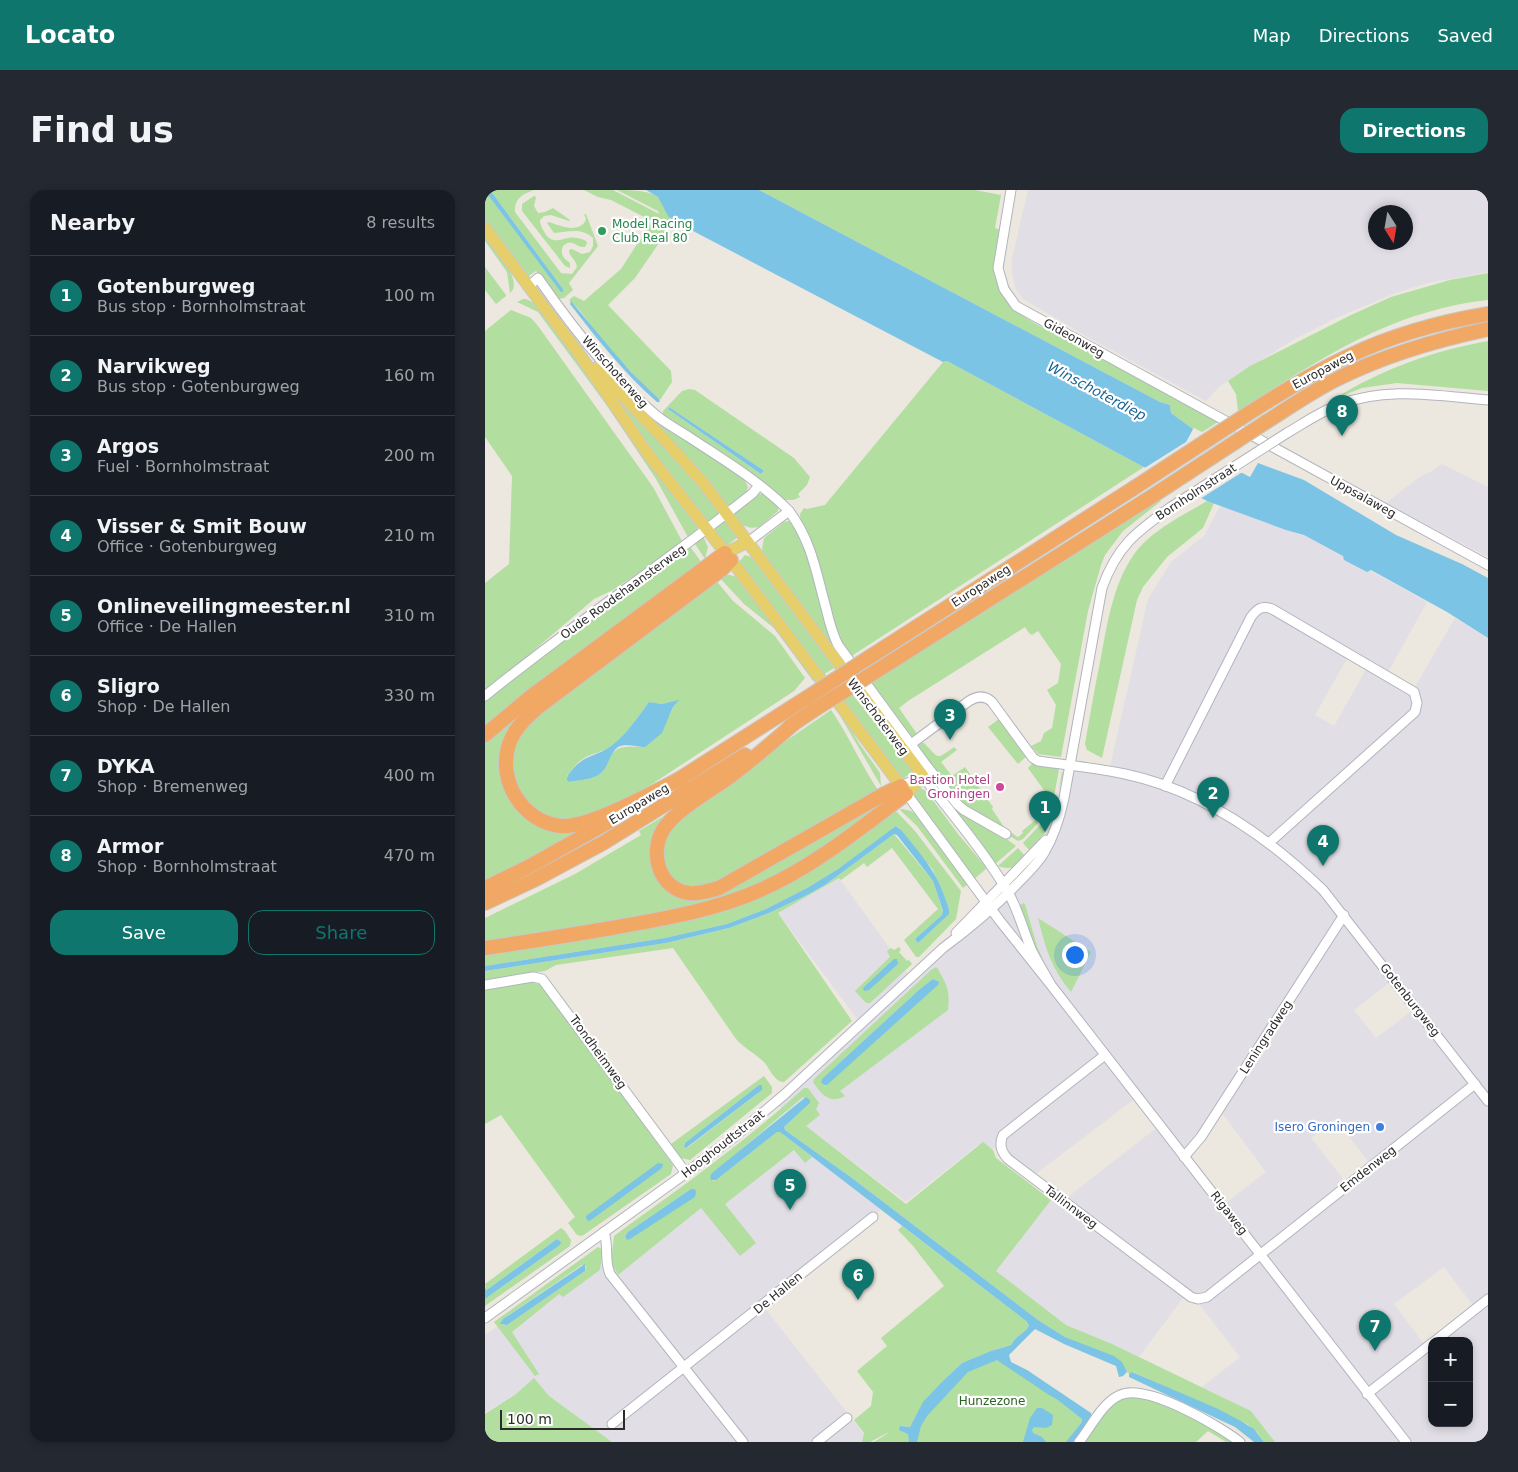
<!DOCTYPE html>
<meta charset="utf-8">
<style>
body{margin:0;font-family:"DejaVu Sans",sans-serif;background:#242831;color:#f1f3f6}
.controls{position:absolute;right:15px;bottom:15px;display:grid;overflow:hidden;border-radius:10px;box-shadow:0 2px 8px #0003}
.controls button{width:45px;height:45px;display:grid;place-items:center;padding:0;border:0;border-bottom:1px solid #363941;background:#171b24;color:#f1f3f6;font:25px sans-serif}
.compass{position:absolute;left:883px;top:15px;width:45px;height:45px;border-radius:50%;background:#171b24;box-shadow:0 2px 8px #0003;rotate:169deg}
.scale{position:absolute;left:15px;bottom:12px;width:125px;box-sizing:border-box;padding-left:5px;border:2px solid #2b2b2b;border-top:0;font-size:14px;line-height:18px;white-space:nowrap;color:#2b2b2b;-webkit-text-stroke:4px #fff;paint-order:stroke}
.you{position:absolute;left:589px;top:764px;width:18px;height:18px;margin:-12px;border:4px solid #fff;border-radius:50%;background:#1a73e8;box-shadow:0 0 0 8px #1a73e833}
.badge{display:grid;place-items:center;width:32px;height:32px;border-radius:50%;background:#0f766e;color:#fff;font-size:16px;font-weight:700}
.pin{position:absolute;translate:-50% -41px;filter:drop-shadow(0 1px 2px #0008)}
.pin::after{content:'';position:absolute;top:26px;width:18px;height:15px;background:inherit;clip-path:polygon(0 0,100% 0,50% 100%)}
.list{margin:0;padding:0;list-style:none}
h2{display:flex;justify-content:space-between;align-items:center;height:65px;margin:0;padding:0 20px;font-size:21px}
h2 small{font-size:16px;font-weight:400;color:#9ea1a6}
.list li{display:grid;grid-template-columns:32px 1fr auto;gap:15px;align-items:center;box-sizing:border-box;height:80px;padding:0 20px;border-top:1px solid #363941}
.list b{display:block;font-size:19px;white-space:nowrap}
.list p{margin:0;font-size:16px;white-space:nowrap;color:#9ea1a6}
.list em{font-size:16px;font-style:normal;color:#9ea1a6}
.actions{display:flex;gap:10px;padding:15px 20px}
.actions a{flex:1;padding:11px 0;border:1px solid #0f766e;border-radius:15px;text-align:center;font-size:18px;color:#0f766e}
.actions .main{background:#0f766e;color:#fff}
.map{position:relative;flex:none;width:1003px;height:1252px;overflow:hidden;border-radius:15px}
header{display:flex;align-items:center;gap:30px;box-sizing:border-box;height:70px;padding:0 25px;background:#0f766e;color:#fff}
header strong{font-size:24px}
nav{display:flex;gap:28px;margin-inline-start:auto;font-size:18px}
.intro{display:flex;align-items:center;justify-content:space-between;box-sizing:border-box;height:120px;padding:0 30px}
h1{margin:0;font-size:35px}
.button{padding:12px 22px;border-radius:15px;background:#0f766e;color:#fff;font-size:18px;font-weight:700}
main{display:flex;gap:30px;padding:0 30px}
aside{flex:1;background:#171b24;border-radius:15px;box-shadow:0 2px 8px #0003}
.map>svg:first-child{display:block}
.industrial{fill:#e1dfe5;fill-rule:evenodd}
.green{fill:#b2dea0;fill-rule:evenodd}
.water{fill:#7bc4e5}
.pier{fill:#ece7df}
.lines{fill:none;stroke-linecap:round;stroke-linejoin:round}
.minor-casing{stroke:#b2b4be;stroke-width:11}
.major-casing{stroke:#c8c8c8;stroke-width:13}
.highway-casing{stroke:#c8c8c8;stroke-width:16}
.minor{stroke:#fff;stroke-width:9}
.major{stroke:#e6ce6a;stroke-width:11}
.highway{stroke:#f1a864;stroke-width:14}
.minor-bridge-casing{stroke:#b2b4be;stroke-width:11;stroke-linecap:butt}
.highway-bridge-casing{stroke:#c8c8c8;stroke-width:16;stroke-linecap:butt}
.minor-bridge{stroke:#fff;stroke-width:9}
.highway-bridge{stroke:#f1a864;stroke-width:14}
.leisure-dot{fill:#2e9e5b;stroke:#fff;stroke-width:2}
.hotel-dot{fill:#d1479c;stroke:#fff;stroke-width:2}
.shop-dot{fill:#3f7fe0;stroke:#fff;stroke-width:2}
.labels{text-anchor:middle;stroke-width:4.5;stroke-linejoin:round;paint-order:stroke}
.leisure-label{font-size:12px;fill:#27864d;stroke:#fff;text-anchor:start}
.street-label{font-size:12px;fill:#2b2b2b;stroke:#fff}
.hotel-label{font-size:12px;fill:#b23c85;stroke:#fff;text-anchor:end}
.shop-label{font-size:12px;fill:#366cbe;stroke:#fff;text-anchor:end}
.park-label{font-size:12px;fill:#2b6320;stroke:#fff}
.water-label{font-size:14px;font-style:italic;fill:#186392;stroke:#fff}
</style>
<header>
<strong>Locato</strong>
<nav><a>Map</a><a>Directions</a><a>Saved</a></nav>
</header>
<div class="intro"><h1>Find us</h1><a class="button">Directions</a></div>
<main>
<aside>
<h2>Nearby<small>8 results</small></h2>
<ul class="list">
<li><span class="badge">1</span><div><b>Gotenburgweg</b><p>Bus stop · Bornholmstraat</p></div><em>100 m</em></li>
<li><span class="badge">2</span><div><b>Narvikweg</b><p>Bus stop · Gotenburgweg</p></div><em>160 m</em></li>
<li><span class="badge">3</span><div><b>Argos</b><p>Fuel · Bornholmstraat</p></div><em>200 m</em></li>
<li><span class="badge">4</span><div><b>Visser &amp; Smit Bouw</b><p>Office · Gotenburgweg</p></div><em>210 m</em></li>
<li><span class="badge">5</span><div><b>Onlineveilingmeester.nl</b><p>Office · De Hallen</p></div><em>310 m</em></li>
<li><span class="badge">6</span><div><b>Sligro</b><p>Shop · De Hallen</p></div><em>330 m</em></li>
<li><span class="badge">7</span><div><b>DYKA</b><p>Shop · Bremenweg</p></div><em>400 m</em></li>
<li><span class="badge">8</span><div><b>Armor</b><p>Shop · Bornholmstraat</p></div><em>470 m</em></li>
</ul>
<div class="actions"><a class="main">Save</a><a>Share</a></div>
</aside>
<div class="map">
<svg width="1003" height="1252" viewBox="0 0 1003 1252">
<rect width="100%" height="100%" fill="#ece7df"/>
<!-- industrial -->
<g class="industrial">
<path d="M543,0H1003V82L943,93L913,102L853,127L808,150L735,196L721,211L608,150L538,109L530,98L527,82V68ZM891,22H921V52H891Z"/>
<polygon points="957,274 1003,297 1003,367 901,313 936,286 947,281"/>
<path d="M741,305L819,344L942,412L901,486L927,502L970,428L1003,447V1252H790L766,1221L717,1197L755,1167L711,1110L701,1104L654,1167L581,1135L509,1080L570,1003L579,1010L674,936L652,907L548,986L515,960L493,955L421,1012L290,913L376,834L293,723L354,688L426,788L522,699L575,636L586,574L624,581L663,409L686,372L719,346ZM864,465L883,476L849,536L830,525ZM909,789L931,818L891,848L869,820ZM735,920L781,982L737,1016L699,967ZM850,929L887,976L863,995L826,948ZM959,1077L992,1121L952,1151H984V1233H947V1155L942,1158L909,1114Z"/>
<polygon points="289,936 397,1019 278,1116 379,1244 376,1252 122,1252 73,1217 49,1192 0,1223 0,1145 216,995"/>
</g>
<!-- green -->
<g class="green">
<path d="M5,0H49C38,4 29,8 30,22L76,83L87,84L92,77C91,69 84,67 84,60L87,59L97,64L105,62L108,56V48C96,37 83,42 69,43L62,33L64,32C76,36 91,43 100,32L101,28L99,25L101,24L113,56L84,93L88,100L79,108L73,109L51,81L42,87L0,31V1L77,102L78,99Z"/>
<path d="M99,0H128L174,24L173,21L132,0C145,0 165,0 174,8C180,15 181,24 189,31L150,88L123,115L186,181L187,192L175,210C155,191 136,172 118,151C107,138 97,120 84,110L89,106L99,111L136,79L167,31L126,10L113,7Z"/>
<path d="M274,0H490L516,5L510,38L515,40C512,63 505,85 518,106C534,132 571,142 597,156C643,179 688,206 733,232L717,242L709,238L708,239L686,223L685,215L675,212Z"/>
<path d="M49,6L51,7L49,16L53,23L60,22L68,18L85,30L84,31L66,25L59,26L55,30C55,36 61,48 68,50C80,52 84,43 101,51L102,53L100,57C91,58 87,47 78,56C75,64 78,68 85,73V78L80,76L37,21V14Z"/>
<path d="M0,46C8,57 40,92 25,103L22,82L0,51Z"/>
<polygon points="0,77 21,105 21,106 11,114 0,100"/>
<path d="M1003,83V110C904,121 834,170 753,221L751,204L743,191L765,176L864,126L906,107L965,90Z"/>
<polygon points="38,109 41,109 51,114 78,151 166,277 212,337 212,342 204,349 171,289 123,217 53,122 32,112"/>
<polygon points="26,120 46,128 53,136 168,297 198,353 128,400 109,409 0,502 0,393 24,374 27,286 0,247 0,141"/>
<path d="M1003,151V201L912,193L877,198L849,209C897,179 948,161 1003,151Z"/>
<path d="M462,171L659,277L365,467C343,430 338,389 325,349C322,340 315,333 315,324L319,318L322,319L340,315L458,172Z"/>
<polygon points="118,189 190,266 236,323 223,333 143,228"/>
<path d="M204,199L210,200L309,268L325,287L322,295L313,304L315,307L308,310H298L178,225V221L197,201ZM184,217L278,280V282L276,284L183,219Z"/>
<polygon points="142,202 258,287 263,297 261,304 243,319 156,220"/>
<path d="M271,304H282L293,314V321L274,337C260,340 254,333 246,323Z"/>
<polygon points="674,311 676,311 638,341 620,365 616,375 603,421 576,567 553,564 546,556 556,551 559,543 567,538 571,515 562,500 573,493 576,474 553,441 547,445 544,443 540,437 423,511 414,518 432,544 426,547 386,493"/>
<path d="M722,311L729,313L718,338L682,367L658,397L652,410L617,568L602,560L600,554C605,525 610,496 616,467C623,430 629,389 653,359C671,338 699,325 722,311Z"/>
<polygon points="240,327 253,347 241,356 227,337"/>
<polygon points="303,331 309,334 313,339 361,470 357,473 279,366 277,359 279,348 299,332"/>
<polygon points="218,346 223,357 220,369 210,354 210,351"/>
<polygon points="202,357 206,358 217,373 0,540 0,509"/>
<polygon points="260,365 266,367 349,478 336,486 254,372"/>
<polygon points="241,384 252,387 331,489 328,491 289,438 259,414 233,386"/>
<path d="M229,388L248,411L290,446L320,488L309,501L132,617L105,628L72,630L50,622L27,593L26,562L42,532ZM193,511L188,517L185,525L155,557C135,556 130,556 121,574C119,578 118,582 115,584C107,590 94,590 84,592L82,586C87,580 91,573 98,569C106,563 117,563 126,556C142,544 152,528 164,512L177,514Z"/>
<path d="M367,504C387,530 410,553 428,579L427,582L415,591L356,512Z"/>
<polygon points="51,513 15,582 18,596 22,605 35,622 93,638 92,642 0,692 0,549 21,531"/>
<polygon points="352,516 374,553 395,583 396,596 350,517"/>
<path d="M346,520C364,546 376,575 393,600L224,697L200,698L179,681L178,647L182,641L235,596Z"/>
<polygon points="514,529 542,566 533,574 503,537"/>
<path d="M435,553H439C454,568 450,571 469,557L472,560L456,572L467,586L480,577L508,617L507,619L519,637L531,646L533,647L538,643L537,641L553,628L555,631L538,649L533,651L491,626L474,612L433,557Z"/>
<polygon points="432,572 459,603 531,656 510,674"/>
<polygon points="547,574 574,579 569,607 565,616 558,605 561,603 543,578"/>
<polygon points="577,581 578,584 569,622 559,640 561,641 545,661 538,653 567,622 573,606"/>
<polygon points="436,598 441,601 473,644 500,676 501,679 489,689 426,605"/>
<polygon points="400,608 404,613 302,684 233,713 0,754 0,728 90,684 156,645 154,641 182,624 166,659 202,707"/>
<polygon points="417,619 426,621 432,625 484,693 478,698 432,636 415,620"/>
<path d="M410,620L430,641L476,701L471,729L434,767H431L419,750L453,719L407,658L382,677L379,673L356,690L354,688L293,723L367,831L299,892C290,892 285,880 280,873C271,864 260,859 251,849L188,758L71,775L60,781L0,790V781L181,753L244,738L284,723L322,705L340,695L409,644L448,691L458,722L457,725L430,749L433,753L464,724L448,680L412,636L353,679L322,698L281,719L242,734L180,748L0,776V761L235,719Z"/>
<path d="M533,658L541,667C532,676 526,681 513,676Z"/>
<polygon points="538,713 540,714 552,756 558,770 549,756 534,716"/>
<path d="M553,728L606,762L586,802C565,776 561,759 553,728Z"/>
<polygon points="414,757 416,760 414,762 422,771 424,770 427,774 385,813 381,813 370,801 405,767 402,761 406,758 409,760"/>
<path d="M451,777L453,779C462,796 465,799 463,820L355,901L360,906C345,915 336,904 328,892L329,889L446,780ZM448,789L453,792V795L340,896L336,890L337,889L435,799Z"/>
<polygon points="46,792 54,794 61,798 188,975 186,984 97,1046 92,1045 83,1033 90,1027 16,925 0,934 0,800"/>
<path d="M279,886L287,897V903L205,970L196,968L186,954ZM274,895L277,896V900L202,958L199,954L200,953Z"/>
<path d="M319,898H323L334,913L331,919L335,925L321,936L421,1014L498,952L508,960L511,968L566,1010L511,1081L581,1135L627,1154L766,1221L790,1252H779L772,1242L762,1234L648,1182L644,1184L629,1167L580,1147L553,1130L367,988L300,940L299,937L325,913L318,907L225,986L228,991L231,990L292,942H295L327,967L320,973L309,960L240,1014L271,1053L255,1066L216,1018L133,1085L126,1072L129,1046C194,999 259,953 319,898ZM206,999H208L142,1050L140,1046L143,1042Z"/>
<polygon points="417,1036 541,1131 544,1135 542,1139 530,1149 526,1155 512,1159 477,1173 449,1201 432,1224 425,1237 415,1236 426,1240 469,1189 508,1164 604,1225 586,1252 389,1252 403,1243 402,1243 385,1252 377,1252 379,1243 369,1230 386,1216 388,1202 372,1181 402,1156 396,1148 459,1096 428,1056 413,1040"/>
<polygon points="76,1038 80,1041 86,1050 85,1056 0,1116 0,1109 75,1055 74,1050 72,1049 3,1099 1,1100 0,1094"/>
<path d="M113,1057L118,1060L115,1080L78,1107L74,1104L27,1142L54,1184L50,1186L9,1132ZM97,1075L101,1076L100,1081L22,1135H17V1131L18,1129Z"/>
<polygon points="49,1188 64,1206 127,1252 6,1252 0,1246 0,1224 31,1204"/>
<path d="M650,1205C688,1216 718,1230 751,1252H741L723,1241L711,1252H598L621,1219L631,1211Z"/>
</g>
<!-- water -->
<g class="water">
<polygon points="5,0 78,99 78,102 76,102 0,1"/>
<polygon points="161,0 274,0 675,212 685,215 686,223 708,239 701,254 765,287 773,273 819,290 911,345 977,374 1003,388 1003,448 962,422 886,380 882,382 859,370 858,366 819,345 801,340 722,311 462,171 458,172 189,31 183,26 173,7"/>
<path d="M86,111L125,158L146,182L174,209L175,212H172C139,183 112,149 85,114Z"/>
<polygon points="184,217 278,280 278,282 276,284 183,219"/>
<path d="M194,510L188,517L177,543L160,557C153,557 139,553 133,557C124,564 123,578 115,584C107,590 94,590 84,592L82,590C82,585 84,584 87,580C100,564 111,567 126,556C142,544 152,528 164,512L177,514Z"/>
<path d="M411,636L416,640C439,668 454,684 464,720V724L461,727L433,753L430,749L457,725L458,721L448,691L412,645L409,644L340,695L322,705L284,723L244,738L181,753L0,781V776L180,748L242,734L281,719L322,698L353,679Z"/>
<polygon points="409,769 412,769 413,774 384,800 379,801 378,798"/>
<polygon points="448,789 454,792 453,795 342,895 339,895 336,892 337,889 435,799"/>
<polygon points="274,895 277,895 277,900 201,958 199,956 200,953"/>
<polygon points="321,907 325,910 325,913 299,937 300,940 367,988 553,1130 580,1147 629,1166 637,1172 642,1182 638,1186 634,1187 631,1176 579,1154 550,1139 524,1165 526,1172 542,1180 606,1223 606,1227 588,1252 581,1252 597,1232 597,1229 573,1210 561,1203 512,1170 483,1182 442,1226 436,1236 432,1252 424,1252 423,1244 414,1240 415,1236 425,1237 438,1212 456,1193 477,1173 506,1161 526,1155 530,1149 542,1139 544,1135 541,1131 295,942 292,942 231,990 226,990 225,986 227,983"/>
<polygon points="173,973 178,974 177,978 106,1030 103,1031 101,1028 101,1026"/>
<polygon points="206,999 210,999 211,1002 210,1007 145,1049 142,1050 140,1046 143,1042"/>
<polygon points="72,1049 76,1052 75,1055 0,1109 0,1097 1,1100 3,1099"/>
<polygon points="100,1074 100,1081 22,1135 15,1134 18,1129"/>
<polygon points="647,1182 731,1218 756,1231 769,1239 779,1252 769,1252 750,1237 644,1187 644,1184"/>
<polygon points="552,1218 557,1218 568,1225 567,1235 561,1238 549,1237 547,1240 548,1243 557,1247 561,1252 538,1252 545,1228"/>
</g>
<!-- pier -->
<polygon class="pier" points="709,238 710,240 704,252 759,281 715,309 658,279 701,252"/>
<g class="lines">
<defs>
<g id="minor">
<polyline points="526,0 513,78 519,99 531,116 1003,375"/>
<path d="M43,97L53,88C85,134 129,191 172,226C182,234 193,240 204,247C237,269 276,292 304,321L263,352"/>
<path d="M802,243C819,233 835,222 853,215C902,196 952,206 1003,210"/>
<path d="M304,321C327,352 331,382 341,418C344,431 347,443 353,455L441,575L472,614L479,620L521,644"/>
<path d="M0,506C87,435 180,373 268,303L274,295"/>
<path d="M418,560L484,511C492,506 500,505 507,512L548,568L553,571C582,575 611,578 640,584C716,600 783,647 838,700L1003,911"/>
<path d="M680,596L766,427C772,419 777,415 787,419L929,502L932,513L930,522L784,653"/>
<polyline points="471,743 561,650"/>
<polyline points="0,795 48,787 57,789 201,983"/>
<path d="M566,795C560,784 553,773 547,761C539,743 534,722 524,704C500,662 467,625 438,586L416,596L515,731L566,795L921,1252"/>
<path d="M620,865L518,945C514,954 516,962 523,969L706,1107L713,1109L722,1107L990,894"/>
<polyline points="699,967 716,947 859,725"/>
<path d="M119,1042C124,1056 119,1070 125,1084L258,1252"/>
<path d="M0,1128L201,983L249,947L300,904L458,758C485,738 511,716 534,692C543,683 553,673 559,663C569,646 575,627 579,608L617,398C632,356 651,342 686,317"/>
<polyline points="950,1151 1003,1109"/>
<polyline points="882,1204 947,1153"/>
<polyline points="127,1234 388,1027"/>
<polyline points="332,1252 362,1228"/>
<path d="M594,1252C606,1237 617,1213 635,1205C661,1193 733,1235 755,1252"/>
</g>
<g id="major">
<polyline points="0,38 95,165 163,264 246,370 416,596"/>
<polyline points="110,178 176,246 220,295 438,586 421,604"/>
<polyline points="240,363 263,352"/>
</g>
<g id="highway">
<path d="M764,223C796,203 829,182 864,166C908,145 955,132 1003,124"/>
<path d="M781,232C805,217 829,200 854,188C902,164 951,150 1003,139"/>
<polyline points="380,470 649,298"/>
<polyline points="390,482 666,307"/>
<path d="M312,531C291,549 270,568 247,585C227,600 191,619 178,640C164,663 174,699 204,703C214,704 224,701 234,698L399,604L416,596"/>
<polyline points="305,536 332,518"/>
<polyline points="0,545 44,508 240,363"/>
<path d="M197,588C168,602 105,638 76,636C37,632 12,590 24,554C29,539 41,528 52,518L236,380L246,370"/>
<polyline points="188,593 323,507"/>
<polyline points="0,698 43,677 127,630"/>
<polyline points="0,713 51,689 118,653 260,565"/>
<path d="M0,758C42,752 85,745 127,738C176,729 227,721 273,701C327,678 374,639 421,604"/>
</g>
</defs>
<!-- minor casing -->
<use href="#minor" class="minor-casing"/>
<!-- major casing -->
<use href="#major" class="major-casing"/>
<!-- highway casing -->
<use href="#highway" class="highway-casing"/>
<!-- minor -->
<use href="#minor" class="minor"/>
<!-- major -->
<use href="#major" class="major"/>
<!-- highway -->
<use href="#highway" class="highway"/>
<defs>
<polyline id="minor-bridge" points="686,317 802,243"/>
<g id="highway-bridge">
<polyline points="649,298 764,223"/>
<polyline points="666,307 781,232"/>
<polyline points="323,507 380,470"/>
<polyline points="332,518 390,482"/>
</g>
</defs>
<!-- minor-bridge casing -->
<use href="#minor-bridge" class="minor-bridge-casing"/>
<!-- highway-bridge casing -->
<use href="#highway-bridge" class="highway-bridge-casing"/>
<!-- minor-bridge -->
<use href="#minor-bridge" class="minor-bridge"/>
<!-- highway-bridge -->
<use href="#highway-bridge" class="highway-bridge"/>
</g>
<!-- markers -->
<circle class="leisure-dot" cx="117" cy="41" r="5"/>
<circle class="hotel-dot" cx="515" cy="597" r="5"/>
<circle class="shop-dot" cx="895" cy="937" r="5"/>
<g class="labels">
<!-- leisure labels -->
<g class="leisure-label">
<text x="127" y="38">Model Racing<tspan x="127" dy="14">Club Real 80</tspan></text>
</g>
<!-- street labels -->
<g class="street-label">
<text transform="translate(589 148) rotate(29)" y="4">Gideonweg</text>
<text transform="translate(838 180) rotate(-28)" y="4">Europaweg</text>
<text transform="translate(130 182) rotate(48)" y="4">Winschoterweg</text>
<text transform="translate(711 302) rotate(-33)" y="4">Bornholmstraat</text>
<text transform="translate(878 307) rotate(29)" y="4">Uppsalaweg</text>
<text transform="translate(496 396) rotate(-33)" y="4">Europaweg</text>
<text transform="translate(138 402) rotate(-36)" y="4">Oude Roodehaansterweg</text>
<text transform="translate(393 527) rotate(53)" y="4">Winschoterweg</text>
<text transform="translate(154 614) rotate(-31)" y="4">Europaweg</text>
<text transform="translate(925 810) rotate(52)" y="4">Gotenburgweg</text>
<text transform="translate(781 847) rotate(-57)" y="4">Leningradweg</text>
<text transform="translate(113 862) rotate(54)" y="4">Trondheimweg</text>
<text transform="translate(238 954) rotate(-38)" y="4">Hooghoudtstraat</text>
<text transform="translate(883 979) rotate(-38)" y="4">Emdenweg</text>
<text transform="translate(586 1017) rotate(37)" y="4">Tallinnweg</text>
<text transform="translate(744 1023) rotate(52)" y="4">Rigaweg</text>
<text transform="translate(293 1103) rotate(-39)" y="4">De Hallen</text>
</g>
<!-- hotel labels -->
<g class="hotel-label">
<text x="505" y="594">Bastion Hotel<tspan x="505" dy="14">Groningen</tspan></text>
</g>
<!-- shop labels -->
<g class="shop-label">
<text x="885" y="941">Isero Groningen</text>
</g>
<!-- park labels -->
<g class="park-label">
<text x="507" y="1215">Hunzezone</text>
</g>
<!-- water labels -->
<g class="water-label">
<text transform="translate(612 201) rotate(28)" y="5">Winschoterdiep</text>
</g>
</g>
</svg>
<div class="controls">
<button>+</button>
<button>−</button>
</div>
<svg class="compass" viewBox="-18 -18 36 36"><path d="M0-13l5 13h-10z" fill="#e53935"/><path d="M0 13l5-13h-10z" fill="#9ea1a6"/></svg>
<div class="scale">100 m</div>
<div class="you"></div>
<div class="pin badge" style="left:560px;top:642px">1</div>
<div class="pin badge" style="left:728px;top:628px">2</div>
<div class="pin badge" style="left:465px;top:550px">3</div>
<div class="pin badge" style="left:838px;top:676px">4</div>
<div class="pin badge" style="left:305px;top:1020px">5</div>
<div class="pin badge" style="left:373px;top:1110px">6</div>
<div class="pin badge" style="left:890px;top:1161px">7</div>
<div class="pin badge" style="left:857px;top:246px">8</div>
</div>
</main>
